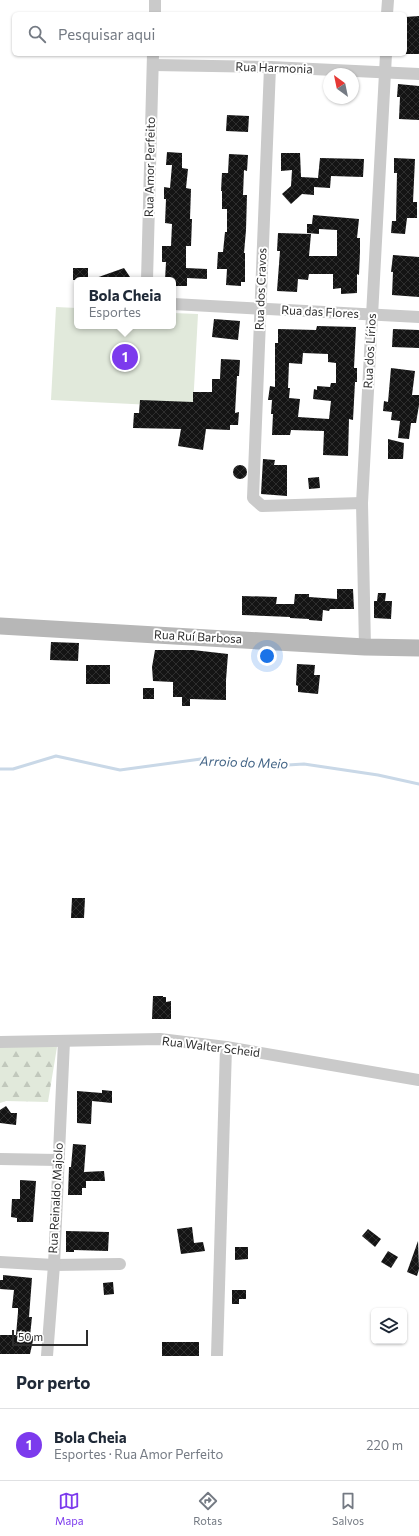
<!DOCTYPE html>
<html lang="pt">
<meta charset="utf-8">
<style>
body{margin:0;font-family:Commissioner,sans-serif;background:#f6f6f7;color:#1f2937}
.controls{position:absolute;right:12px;bottom:12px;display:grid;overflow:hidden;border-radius:6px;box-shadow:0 1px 3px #0004}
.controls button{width:36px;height:36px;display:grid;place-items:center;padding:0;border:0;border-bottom:1px solid #e0e1e3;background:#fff;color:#1f2937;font:20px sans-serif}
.compass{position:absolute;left:323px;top:68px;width:36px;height:36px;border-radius:50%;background:#fff;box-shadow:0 1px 3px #0004;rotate:327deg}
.scale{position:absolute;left:12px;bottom:10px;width:76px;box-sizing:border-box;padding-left:4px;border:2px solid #2d2d2d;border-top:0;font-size:11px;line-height:14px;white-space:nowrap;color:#2d2d2d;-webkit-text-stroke:3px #fff;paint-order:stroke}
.you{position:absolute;left:267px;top:656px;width:14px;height:14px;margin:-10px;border:3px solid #fff;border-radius:50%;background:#1a73e8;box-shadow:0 0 0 6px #1a73e833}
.badge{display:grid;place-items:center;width:26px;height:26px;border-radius:50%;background:#7c3aed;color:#fff;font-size:13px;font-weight:700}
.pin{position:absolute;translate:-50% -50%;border:2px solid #fff;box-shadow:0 1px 4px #0006}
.popup{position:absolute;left:74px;top:277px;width:102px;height:52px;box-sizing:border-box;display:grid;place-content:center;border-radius:6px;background:#fff;filter:drop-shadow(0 1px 3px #0005);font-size:13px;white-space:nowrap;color:#747a83}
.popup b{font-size:15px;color:#1f2937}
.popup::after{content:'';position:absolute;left:50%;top:100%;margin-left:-8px;border:8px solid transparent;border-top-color:#fff}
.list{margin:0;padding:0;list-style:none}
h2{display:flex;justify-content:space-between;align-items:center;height:52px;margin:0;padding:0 16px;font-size:17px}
h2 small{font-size:13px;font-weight:400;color:#747a83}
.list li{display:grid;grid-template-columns:26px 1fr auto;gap:12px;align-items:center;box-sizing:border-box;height:72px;padding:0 16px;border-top:1px solid #e0e1e3}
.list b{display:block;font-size:15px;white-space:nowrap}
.list p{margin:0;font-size:13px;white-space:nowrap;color:#747a83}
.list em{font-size:13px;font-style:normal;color:#747a83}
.icon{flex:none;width:22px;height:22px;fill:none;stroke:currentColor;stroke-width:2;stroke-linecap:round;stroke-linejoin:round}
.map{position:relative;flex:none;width:419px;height:1356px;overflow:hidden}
.search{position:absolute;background:#fff;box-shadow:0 1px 3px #0004;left:12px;right:12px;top:12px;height:44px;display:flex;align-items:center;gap:10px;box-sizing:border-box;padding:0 14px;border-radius:6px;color:#747a83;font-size:15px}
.sheet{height:124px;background:#fff}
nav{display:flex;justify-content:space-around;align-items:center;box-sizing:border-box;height:56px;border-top:1px solid #e0e1e3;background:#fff;font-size:11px;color:#747a83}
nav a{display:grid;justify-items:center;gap:2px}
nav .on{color:#7c3aed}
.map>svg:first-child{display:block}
.green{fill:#e1e9db}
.forest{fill:url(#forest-firs)}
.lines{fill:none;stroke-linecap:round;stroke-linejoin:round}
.stream{stroke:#c9d8e7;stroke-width:3}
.building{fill:url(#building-cross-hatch);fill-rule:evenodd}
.minor{stroke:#cacaca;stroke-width:12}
.secondary{stroke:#b7b7b7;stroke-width:17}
.labels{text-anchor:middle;stroke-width:4;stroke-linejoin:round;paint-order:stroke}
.street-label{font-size:12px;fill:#2d2d2d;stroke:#fff}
.water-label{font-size:13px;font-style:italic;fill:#436587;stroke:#fff}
</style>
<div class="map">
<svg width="419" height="1356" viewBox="0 0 419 1356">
<defs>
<pattern id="forest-firs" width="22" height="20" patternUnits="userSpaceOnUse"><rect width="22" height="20" fill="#e1e9db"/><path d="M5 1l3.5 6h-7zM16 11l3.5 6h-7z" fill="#c1c8bc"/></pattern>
<pattern id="building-cross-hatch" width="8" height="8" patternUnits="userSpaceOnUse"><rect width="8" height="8" fill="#141414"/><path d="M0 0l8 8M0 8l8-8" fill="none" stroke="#2e2e2e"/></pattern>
</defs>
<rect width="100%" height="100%" fill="#fff"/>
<!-- green -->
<polygon class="green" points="56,307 77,308 77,326 173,326 173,313 198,314 193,407 51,400"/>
<!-- forest -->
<polygon class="forest" points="0,1046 57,1047 48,1102 6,1101 0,1103"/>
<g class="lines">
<!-- stream -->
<polyline class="stream" points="0,769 13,769 56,756 120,770 201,759 271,766 304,764 378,775 419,784"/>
</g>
<!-- building -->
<g class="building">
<polygon points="419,16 419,54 406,54 405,17"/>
<polygon points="398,84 419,86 419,120 399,119 400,97 397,97"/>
<polygon points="227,115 249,116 248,132 226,131"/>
<polygon points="167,152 182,153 182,168 188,169 186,188 191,189 190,219 192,219 191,246 186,246 186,268 207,269 207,279 187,278 187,286 173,286 173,280 165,280 166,262 162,262 162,246 171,246 172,224 165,223 166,199 164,199 164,187 170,188 172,165 166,165"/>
<polygon points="281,153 300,153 301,177 318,178 320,158 364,159 363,177 331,176 330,188 314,187 314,195 302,194 291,204 282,194 291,186 292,170 281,171"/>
<polygon points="229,154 248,155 247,171 244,170 243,195 247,195 246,230 244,253 245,253 245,282 241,282 241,286 226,285 227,269 217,269 218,252 223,252 225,232 227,232 227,209 222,209 222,191 221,191 222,173 228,173"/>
<polygon points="394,158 415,159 413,202 417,202 417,218 407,218 405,234 391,233 392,221 396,221 397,173 394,173"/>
<polygon points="313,215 359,219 357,238 360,238 360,252 359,275 357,274 357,293 341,294 341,288 333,289 333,274 309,274 308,280 298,279 297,292 277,291 280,251 277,251 278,233 311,234 309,256 337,256 337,230 319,229 319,234 307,233 307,224 312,224"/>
<polygon points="393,255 419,257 419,297 392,295 393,272 391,272"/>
<rect x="73" y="268" width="15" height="12"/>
<polygon points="124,268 132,280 94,280 93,279"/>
<polygon points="214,319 240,321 238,340 212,337"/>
<path d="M317,326L356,327L354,368H357V382H355L353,420L349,419L348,456L323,455L324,431L291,430L290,435H272L273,414H271L272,400H268L270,386L275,387V343H278V329L316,330ZM303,353L328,354V362L336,363V383H331L330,387L317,386V390L314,389L313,399L331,401L329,419L298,417L300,399L289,398L290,388H288L289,363L302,364Z"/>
<polygon points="393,329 419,330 419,348 392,347"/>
<polygon points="221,359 240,360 239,376 237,376 235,413 239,412 238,425 230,425 230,430 206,429 203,450 178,446 181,429 133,428 134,413 139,413 140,400 193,402 193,392 212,392 212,379 220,379"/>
<polygon points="391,368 415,371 412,395 419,395 419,405 416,423 411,423 409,439 398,438 400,421 391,420 392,412 383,411 384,401 388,402"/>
<polygon points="388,439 404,443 403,459 388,459"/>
<polygon points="263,459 275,460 274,465 287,465 287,496 261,494"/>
<circle cx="240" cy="472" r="7"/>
<polygon points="319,477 320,488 309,489 308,478"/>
<polygon points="337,589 353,589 354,609 330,609 329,611 323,610 322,621 309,620 309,619 290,618 290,617 242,615 242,596 277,597 276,604 294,604 295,594 309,594 309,597 337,599"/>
<polygon points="378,593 386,593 385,601 392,601 391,619 374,618 374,601 377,601"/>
<polygon points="51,642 79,643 78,661 50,660"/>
<polygon points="155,650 193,650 228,654 226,680 226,700 190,699 190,706 182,706 182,697 173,697 173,682 153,681 152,667"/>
<polygon points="297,664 315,665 314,675 320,675 318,694 298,692 298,686 296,685"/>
<rect x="86" y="665" width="24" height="19"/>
<rect x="143" y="688" width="11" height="11"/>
<polygon points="72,898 85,898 84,918 71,918"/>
<polygon points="153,996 163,996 163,997 166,997 166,1002 171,1001 171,1019 152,1019"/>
<polygon points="102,1090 112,1091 112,1103 92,1101 91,1124 77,1123 77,1091 102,1093"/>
<polygon points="6,1106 11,1113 17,1113 16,1125 0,1123 0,1110"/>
<polygon points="73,1144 86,1145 84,1172 104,1171 105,1181 86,1181 86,1188 82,1188 82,1195 68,1195 69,1167 71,1167"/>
<polygon points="20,1180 36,1181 33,1222 17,1222 17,1218 11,1217 12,1199 20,1199"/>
<polygon points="192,1227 194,1243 203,1242 205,1251 181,1254 177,1229"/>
<polygon points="368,1229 381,1239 375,1247 362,1236"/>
<polygon points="66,1231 109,1232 108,1251 74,1250 74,1252 66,1252"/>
<polygon points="418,1241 419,1269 417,1276 407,1272"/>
<polygon points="235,1247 248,1247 248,1259 235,1260"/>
<polygon points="388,1251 398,1257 391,1268 381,1262"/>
<polygon points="3,1275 32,1278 29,1317 32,1317 30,1336 34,1336 30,1354 0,1354 0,1335 16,1335 18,1312 18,1308 12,1308 14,1290 0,1289 0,1280 3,1280"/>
<polygon points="113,1282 114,1294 104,1295 103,1283"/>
<polygon points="232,1290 246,1290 246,1299 239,1299 239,1304 232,1304"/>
<rect x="162" y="1342" width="37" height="14"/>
</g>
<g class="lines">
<!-- minor -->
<g class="minor">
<polyline points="155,14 155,0"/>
<polyline points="387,14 388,0"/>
<polyline points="153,65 270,67 419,74"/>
<polyline points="270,67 253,498 262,506 362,503"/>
<polyline points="147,280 153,54"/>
<polyline points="173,304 419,317"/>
<polyline points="365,647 362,503 386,54"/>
<polyline points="0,1042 160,1039 226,1047 419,1080"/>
<polyline points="0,1159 58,1160"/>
<polyline points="0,1262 54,1265 120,1264"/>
<polyline points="47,1356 54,1265 64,1041"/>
<polyline points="217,1356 226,1047"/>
</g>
<!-- secondary -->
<polyline class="secondary" points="0,626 365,647 419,648"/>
</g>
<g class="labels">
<!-- street labels -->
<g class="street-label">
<text transform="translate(274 68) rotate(2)" y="4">Rua Harmonia</text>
<text transform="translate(150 167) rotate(-89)" y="4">Rua Amor Perfeito</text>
<text transform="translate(261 289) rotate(-88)" y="4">Rua dos Cravos</text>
<text transform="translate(320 312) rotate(3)" y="4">Rua das Flores</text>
<text transform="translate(370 351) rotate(-87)" y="4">Rua dos Lírios</text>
<text transform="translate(198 637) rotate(3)" y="4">Rua Ruí Barbosa</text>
<text transform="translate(211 1047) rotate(7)" y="4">Rua Walter Scheid</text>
<text transform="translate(56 1198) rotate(-87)" y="4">Rua Reinaldo Majolo</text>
</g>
<!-- water labels -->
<g class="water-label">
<text transform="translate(244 762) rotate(2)" y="5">Arroio do Meio</text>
</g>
</g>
</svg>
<div class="controls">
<button><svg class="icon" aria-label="layers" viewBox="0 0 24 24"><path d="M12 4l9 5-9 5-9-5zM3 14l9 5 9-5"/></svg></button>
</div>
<svg class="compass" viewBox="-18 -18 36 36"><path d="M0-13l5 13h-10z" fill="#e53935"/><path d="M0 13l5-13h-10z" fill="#747a83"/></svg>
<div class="scale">50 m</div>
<div class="you"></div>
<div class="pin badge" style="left:125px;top:357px">1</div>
<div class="popup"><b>Bola Cheia</b>Esportes</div>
<div class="search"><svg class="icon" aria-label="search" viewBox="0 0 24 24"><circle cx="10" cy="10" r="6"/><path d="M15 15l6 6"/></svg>Pesquisar aqui</div>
</div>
<section class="sheet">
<h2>Por perto<small></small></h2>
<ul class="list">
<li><span class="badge">1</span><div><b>Bola Cheia</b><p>Esportes · Rua Amor Perfeito</p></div><em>220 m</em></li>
</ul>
</section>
<nav>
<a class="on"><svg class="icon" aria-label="map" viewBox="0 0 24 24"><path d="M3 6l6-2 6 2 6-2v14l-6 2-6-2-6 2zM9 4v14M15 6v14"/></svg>Mapa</a>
<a><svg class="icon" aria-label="directions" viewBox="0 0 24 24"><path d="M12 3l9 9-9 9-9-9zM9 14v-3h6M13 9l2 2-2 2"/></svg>Rotas</a>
<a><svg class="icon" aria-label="saved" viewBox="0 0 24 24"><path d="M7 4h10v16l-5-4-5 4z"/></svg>Salvos</a>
</nav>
